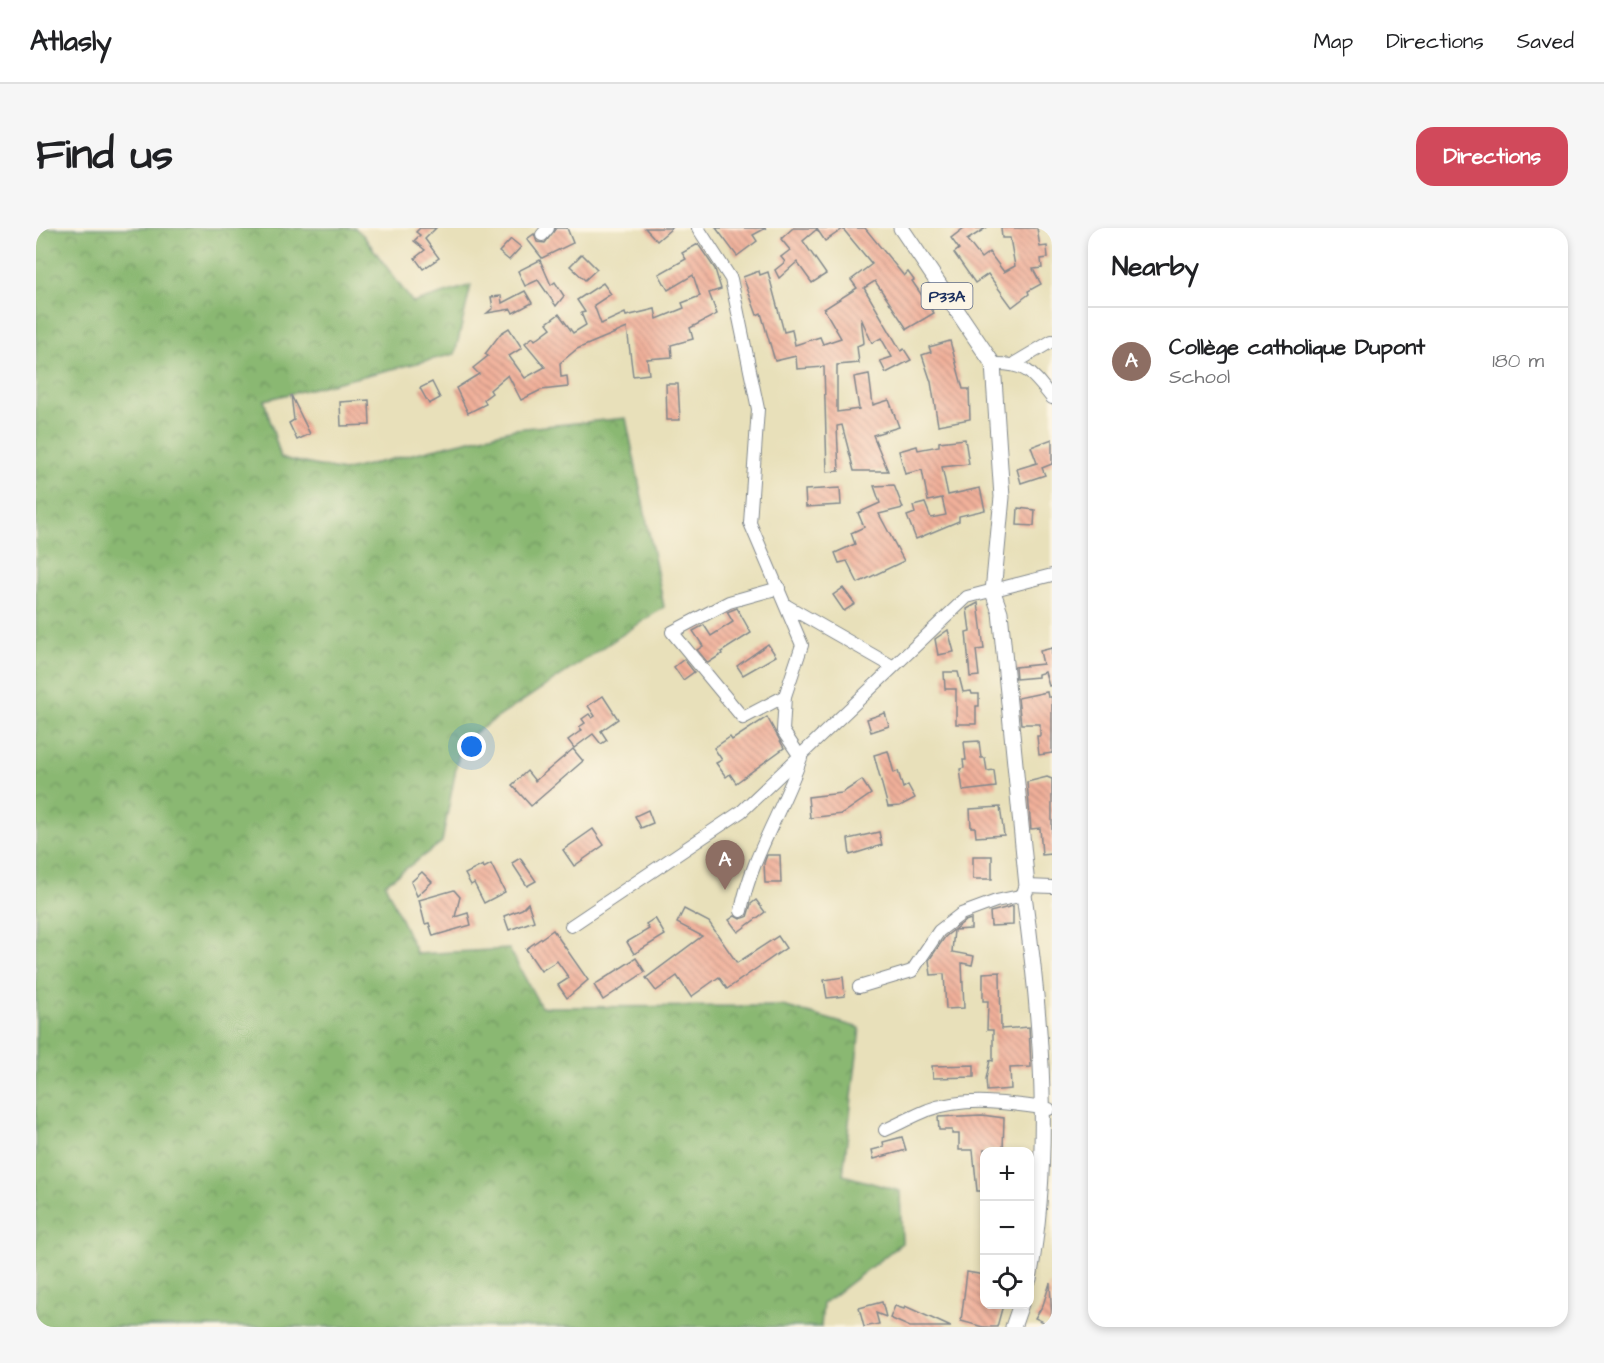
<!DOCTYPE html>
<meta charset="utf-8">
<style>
body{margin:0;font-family:"Architects Daughter",sans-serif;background:#f6f6f6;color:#202124}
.controls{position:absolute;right:18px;bottom:18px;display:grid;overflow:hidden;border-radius:12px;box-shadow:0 3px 9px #0003}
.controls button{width:54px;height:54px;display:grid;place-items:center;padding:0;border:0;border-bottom:2px solid #e0e0e0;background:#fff;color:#202124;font:30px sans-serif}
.you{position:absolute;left:436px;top:519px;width:21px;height:21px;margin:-15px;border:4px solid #fff;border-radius:50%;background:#1a73e8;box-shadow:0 0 0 9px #1a73e833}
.badge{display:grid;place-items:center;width:39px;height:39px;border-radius:50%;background:#d1495b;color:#fff;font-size:20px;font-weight:700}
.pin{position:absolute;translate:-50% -50px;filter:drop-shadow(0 2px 3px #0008)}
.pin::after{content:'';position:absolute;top:32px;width:21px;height:18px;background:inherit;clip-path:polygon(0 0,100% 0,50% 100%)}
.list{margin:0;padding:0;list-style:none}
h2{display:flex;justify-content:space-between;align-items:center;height:78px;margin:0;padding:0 24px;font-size:26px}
h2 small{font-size:20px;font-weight:400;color:#757577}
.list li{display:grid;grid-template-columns:39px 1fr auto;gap:18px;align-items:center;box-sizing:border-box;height:108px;padding:0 24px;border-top:2px solid #e0e0e0}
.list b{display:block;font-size:22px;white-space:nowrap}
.list p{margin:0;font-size:20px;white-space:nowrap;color:#757577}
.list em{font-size:20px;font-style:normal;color:#757577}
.icon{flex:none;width:33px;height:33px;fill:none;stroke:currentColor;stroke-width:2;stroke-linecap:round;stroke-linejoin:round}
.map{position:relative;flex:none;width:1016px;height:1099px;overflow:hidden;border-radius:18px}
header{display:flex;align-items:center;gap:36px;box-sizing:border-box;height:84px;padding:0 30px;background:#fff;border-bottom:2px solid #e0e0e0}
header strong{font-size:28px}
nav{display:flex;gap:33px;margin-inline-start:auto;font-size:21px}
.intro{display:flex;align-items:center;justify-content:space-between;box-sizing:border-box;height:144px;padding:0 36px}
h1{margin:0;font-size:42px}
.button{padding:15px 27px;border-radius:18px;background:#d1495b;color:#fff;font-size:21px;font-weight:700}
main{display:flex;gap:36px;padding:0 36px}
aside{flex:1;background:#fff;border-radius:18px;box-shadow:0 3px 9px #0003}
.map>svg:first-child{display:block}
.forest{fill:url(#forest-crowns);stroke:#527468;stroke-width:1.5}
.building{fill:url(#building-back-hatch)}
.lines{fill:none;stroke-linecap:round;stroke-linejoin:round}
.minor-casing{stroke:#82888c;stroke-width:14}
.major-casing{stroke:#82888c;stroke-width:17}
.minor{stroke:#fff;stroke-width:12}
.major{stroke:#fff;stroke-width:15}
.labels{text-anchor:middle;stroke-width:4.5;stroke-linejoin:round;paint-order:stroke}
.shield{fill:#fcf5e5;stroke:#5e6a86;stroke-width:1.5}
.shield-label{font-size:16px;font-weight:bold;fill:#1b2f5e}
</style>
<header>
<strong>Atlasly</strong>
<nav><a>Map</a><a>Directions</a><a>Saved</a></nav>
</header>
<div class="intro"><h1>Find us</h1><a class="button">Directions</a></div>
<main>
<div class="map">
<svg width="1016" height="1099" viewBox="0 0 1016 1099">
<defs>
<pattern id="forest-crowns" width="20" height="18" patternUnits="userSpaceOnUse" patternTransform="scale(1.5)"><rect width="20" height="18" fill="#8ab872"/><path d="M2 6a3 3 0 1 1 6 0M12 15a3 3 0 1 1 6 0" fill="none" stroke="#709661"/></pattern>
<pattern id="building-back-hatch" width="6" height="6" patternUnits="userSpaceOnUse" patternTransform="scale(1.5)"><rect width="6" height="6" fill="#f1b09a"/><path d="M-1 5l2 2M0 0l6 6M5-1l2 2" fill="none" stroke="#c29081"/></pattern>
</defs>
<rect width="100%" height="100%" fill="#fcf5e5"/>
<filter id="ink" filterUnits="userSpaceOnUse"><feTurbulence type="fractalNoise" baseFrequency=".0167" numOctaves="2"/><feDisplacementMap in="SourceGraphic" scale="12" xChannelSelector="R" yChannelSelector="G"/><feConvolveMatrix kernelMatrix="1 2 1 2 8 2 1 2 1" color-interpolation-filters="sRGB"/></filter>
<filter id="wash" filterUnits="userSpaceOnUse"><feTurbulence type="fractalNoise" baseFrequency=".008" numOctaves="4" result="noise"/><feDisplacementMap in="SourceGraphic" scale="24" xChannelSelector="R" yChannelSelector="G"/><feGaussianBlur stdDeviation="1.35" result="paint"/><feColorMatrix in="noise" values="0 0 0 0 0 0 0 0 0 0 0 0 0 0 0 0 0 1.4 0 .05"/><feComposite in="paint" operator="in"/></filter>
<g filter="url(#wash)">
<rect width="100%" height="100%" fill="#e8e0ba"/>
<!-- forest -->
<polygon class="forest" points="0,0 319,0 327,7 377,75 435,57 419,126 228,172 245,230 307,243 479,201 590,190 628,379 425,514 406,614 349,656 381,726 473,721 505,779 747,778 824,800 807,947 864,963 866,1015 787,1076 785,1099 0,1099"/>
<g id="blocks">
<!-- building -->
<g class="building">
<polygon points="384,0 400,0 389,11 403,30 387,41 379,30 389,22 378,13 384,7 380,4"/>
<polygon points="520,0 531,0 537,15 506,30 491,11 498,6 501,14 509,15"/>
<polygon points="609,0 636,0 621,13"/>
<polygon points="680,0 730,0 717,7 721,13 701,28"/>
<polygon points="757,0 829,0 868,48 872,44 878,52 876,53 898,85 871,101 839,53 828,60 865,123 868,121 875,132 850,145 844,133 856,129 845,110 836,115 825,90 828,115 821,118 823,135 801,137 801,184 823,181 818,149 833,146 837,177 853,172 863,199 837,207 852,243 818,243 806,197 801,198 803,243 791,244 788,139 761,141 760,128 739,133 725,85 721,87 707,49 723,43 724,47 732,44 748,104 756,102 759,117 784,109 787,116 805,110 788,81 821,60 815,52 836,36 807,1 789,13 781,1 767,13 790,46 776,55 761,34 743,50 739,42 749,34 745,29 754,22 745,11"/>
<polygon points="928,0 950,0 931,12 945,30 953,24 968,44 979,38 974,10 966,10 965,0 1001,0 1004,19 1011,18 1012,30 1005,31 1006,40 997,41 1005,56 992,63 993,66 976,79 952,46 939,55 918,25 923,21 915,10"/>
<polygon points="475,11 485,19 473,32 463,24"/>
<polygon points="662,16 679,41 685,61 673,65 681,86 654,100 657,111 635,117 636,129 611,131 613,146 597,148 591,100 541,121 524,135 525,149 531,148 532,159 505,162 485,172 472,147 454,162 456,165 448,171 450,176 432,185 420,160 443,146 437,140 452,128 449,126 465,105 473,100 486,120 473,128 489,150 509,139 489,115 497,109 499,112 515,100 511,95 523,86 537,105 550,97 545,85 549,84 541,72 567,55 575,66 558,77 565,96 589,85 590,88 619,81 621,91 648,80 646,75 664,68 657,47 632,62 623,46 650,31 646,25"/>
<polygon points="546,26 561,41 549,52 534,38"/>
<polygon points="504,32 515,57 519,54 528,68 520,78 502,52 489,58 482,43"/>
<polygon points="489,63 496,75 477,85 475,81 451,85 457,80 455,69 465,68 466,75"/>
<polygon points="914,113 927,161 933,161 934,191 902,197 895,154 886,127 895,124 893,119"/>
<polygon points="396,154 404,170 393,176 384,160"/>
<polygon points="630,156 642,156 644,192 631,192"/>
<polygon points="255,167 274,206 261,212 253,195 258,192"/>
<polygon points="333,172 334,197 305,198 304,174"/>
<polygon points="929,211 933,236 906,239 912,267 944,260 949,282 923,288 923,293 880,311 871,288 879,285 877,278 889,275 895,290 910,287 906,270 892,273 886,242 869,246 863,223 881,218 882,222 903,218 903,214"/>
<polygon points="1016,211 1016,236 1006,240 1009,247 985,255 981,241 1001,235 995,219"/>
<polygon points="858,257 867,280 843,286 868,333 822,355 811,333 803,335 799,325 819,316 815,305 828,299 822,285 844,275 838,258"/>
<polygon points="804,260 805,277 770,279 769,262"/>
<polygon points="982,280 999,282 998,298 981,297"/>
<polygon points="807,360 819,376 808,383 797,367"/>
<polygon points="942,375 948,421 940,422 943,448 934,449 930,404 934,403 931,381"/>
<polygon points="701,380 715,405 685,424 686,426 672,435 661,422 667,418 657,403 668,397 675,408 697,394 691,384"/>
<polygon points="912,402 918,424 902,427 899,411"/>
<polygon points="732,416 740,428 707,447 701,438"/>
<polygon points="1016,420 1016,457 1013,458 1009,444 1002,446 1002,449 980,451 979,439 1007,436 1004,423"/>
<polygon points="648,431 658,444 647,452 638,439"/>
<polygon points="908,444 922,444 927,464 935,463 936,466 943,466 943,478 940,478 940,496 920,496 920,461 909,461"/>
<polygon points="1011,464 1012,469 1016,469 1016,525 1003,527 1001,508 1004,508 1004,496 985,496 982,470"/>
<polygon points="567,468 582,491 565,503 571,512 565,516 557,506 538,520 532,512 546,502 543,499 549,495 546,491 553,486 556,490 559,488 552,478"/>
<polygon points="849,485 853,498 835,504 831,491"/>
<polygon points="731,489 748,520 700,555 694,546 690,549 680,535 686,532 678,520 694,509 696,512"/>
<polygon points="943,513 945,530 949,530 951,543 958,542 960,559 927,563 924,541 928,540 927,532 930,532 928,514"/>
<polygon points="537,521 547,533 495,578 476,557 491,543 499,553"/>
<polygon points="852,523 858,545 862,543 867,560 872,557 879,570 864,578 852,579 838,527"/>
<polygon points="1011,549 1016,551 1016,626 1006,627 1004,600 995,601 991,554"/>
<polygon points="826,552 835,566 806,586 774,590 772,569 806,565"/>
<polygon points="964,579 968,607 940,609 939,599 935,599 934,581"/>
<polygon points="612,582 617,595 605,600 599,588"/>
<polygon points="557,601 568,617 538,638 527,622"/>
<polygon points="843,604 846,617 814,627 812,611"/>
<polygon points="731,627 744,627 745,655 729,655 728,635"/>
<rect x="937" y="628" width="19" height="23"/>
<polygon points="484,630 500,653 491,658 476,635"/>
<polygon points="455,636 469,664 448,675 438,655 435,657 429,646 447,637 448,640"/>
<polygon points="386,644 396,654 381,668 375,654"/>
<polygon points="418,662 424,669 419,689 432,685 435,697 397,708 393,695 389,696 383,672"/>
<polygon points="720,672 729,684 702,704 693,692 699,688 704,691 711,689 715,676"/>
<polygon points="492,675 498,693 473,702 468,688 486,681"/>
<polygon points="977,678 977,697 955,698 954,684"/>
<polygon points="648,681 673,694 701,735 742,708 750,720 691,761 683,749 655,769 641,748 620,763 610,750 666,708 641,695"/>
<polygon points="619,690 629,707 598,726 591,714 613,701 610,696"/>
<polygon points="935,691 935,701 918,702 916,724 938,728 936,737 926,735 928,780 910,781 908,746 895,747 893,732 909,709 929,693"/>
<polygon points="517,702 552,752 531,770 522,757 533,750 521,733 505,743 490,721"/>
<polygon points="600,730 609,744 567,772 558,757"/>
<polygon points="964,744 965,801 993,799 995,839 974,840 975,861 951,863 950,851 954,832 957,833 957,802 951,802 952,773 947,773 947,745"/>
<polygon points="807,749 809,768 791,770 788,752"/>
<polygon points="938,837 938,849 897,850 896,838"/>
<polygon points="946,887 968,890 967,922 948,921 948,963 941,963 937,922 923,922 923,906 916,906 916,902 903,902 902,889"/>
<polygon points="866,909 870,922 838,931 836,922 848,919 847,914"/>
<polygon points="931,1044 948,1047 948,1077 967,1077 961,1099 947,1099 925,1093"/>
<polygon points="1014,1055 1016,1092 1014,1097 999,1090 1007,1077"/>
<polygon points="846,1074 850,1089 840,1085 843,1096 828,1099 823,1080"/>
<polygon points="859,1078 868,1081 869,1078 915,1099 874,1099 854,1090"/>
</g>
</g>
</g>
<g filter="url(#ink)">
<use href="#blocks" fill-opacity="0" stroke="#82888c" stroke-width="1.5"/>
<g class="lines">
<defs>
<g id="minor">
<path d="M662,0L695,51L722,181L714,295L766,417L749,468L747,503L765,530C747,582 715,629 705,683"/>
<polyline points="506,7 512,0"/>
<polyline points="979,135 1016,113"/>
<path d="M957,136C991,135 996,145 1016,170"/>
<polyline points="743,360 693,374 636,404 707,490 749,468"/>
<polyline points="751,378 856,438"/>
<polyline points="991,658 1016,659"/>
<polyline points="535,698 706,583 931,369 1016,347"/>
<polyline points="823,759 876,743 903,703 925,686 960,673 988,667"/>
<path d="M849,902C863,896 877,888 892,882C931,868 973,875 1013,881"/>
</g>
<g id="major">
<path d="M865,0L957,136L966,269L957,364L964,384L991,658L988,667C1006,794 1016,926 993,1051"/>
<polyline points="977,1099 985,1076"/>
</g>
</defs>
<!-- minor casing -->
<use href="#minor" class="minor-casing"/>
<!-- major casing -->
<use href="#major" class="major-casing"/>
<!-- minor -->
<use href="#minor" class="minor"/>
<!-- major -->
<use href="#major" class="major"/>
</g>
</g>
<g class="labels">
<!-- shield labels -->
<rect class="shield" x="885.5" y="55" width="51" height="26" rx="4.5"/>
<g class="shield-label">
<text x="911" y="74">P33A</text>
</g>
</g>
</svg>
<div class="controls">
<button>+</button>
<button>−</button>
<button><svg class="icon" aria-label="locate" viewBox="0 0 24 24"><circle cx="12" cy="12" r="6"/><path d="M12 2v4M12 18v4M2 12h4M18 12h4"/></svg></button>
</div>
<div class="you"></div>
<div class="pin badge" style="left:689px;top:662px;background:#8d6e63">A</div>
</div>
<aside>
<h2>Nearby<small></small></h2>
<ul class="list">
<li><span class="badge" style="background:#8d6e63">A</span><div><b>Collège catholique Dupont</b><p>School</p></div><em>180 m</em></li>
</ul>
</aside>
</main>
